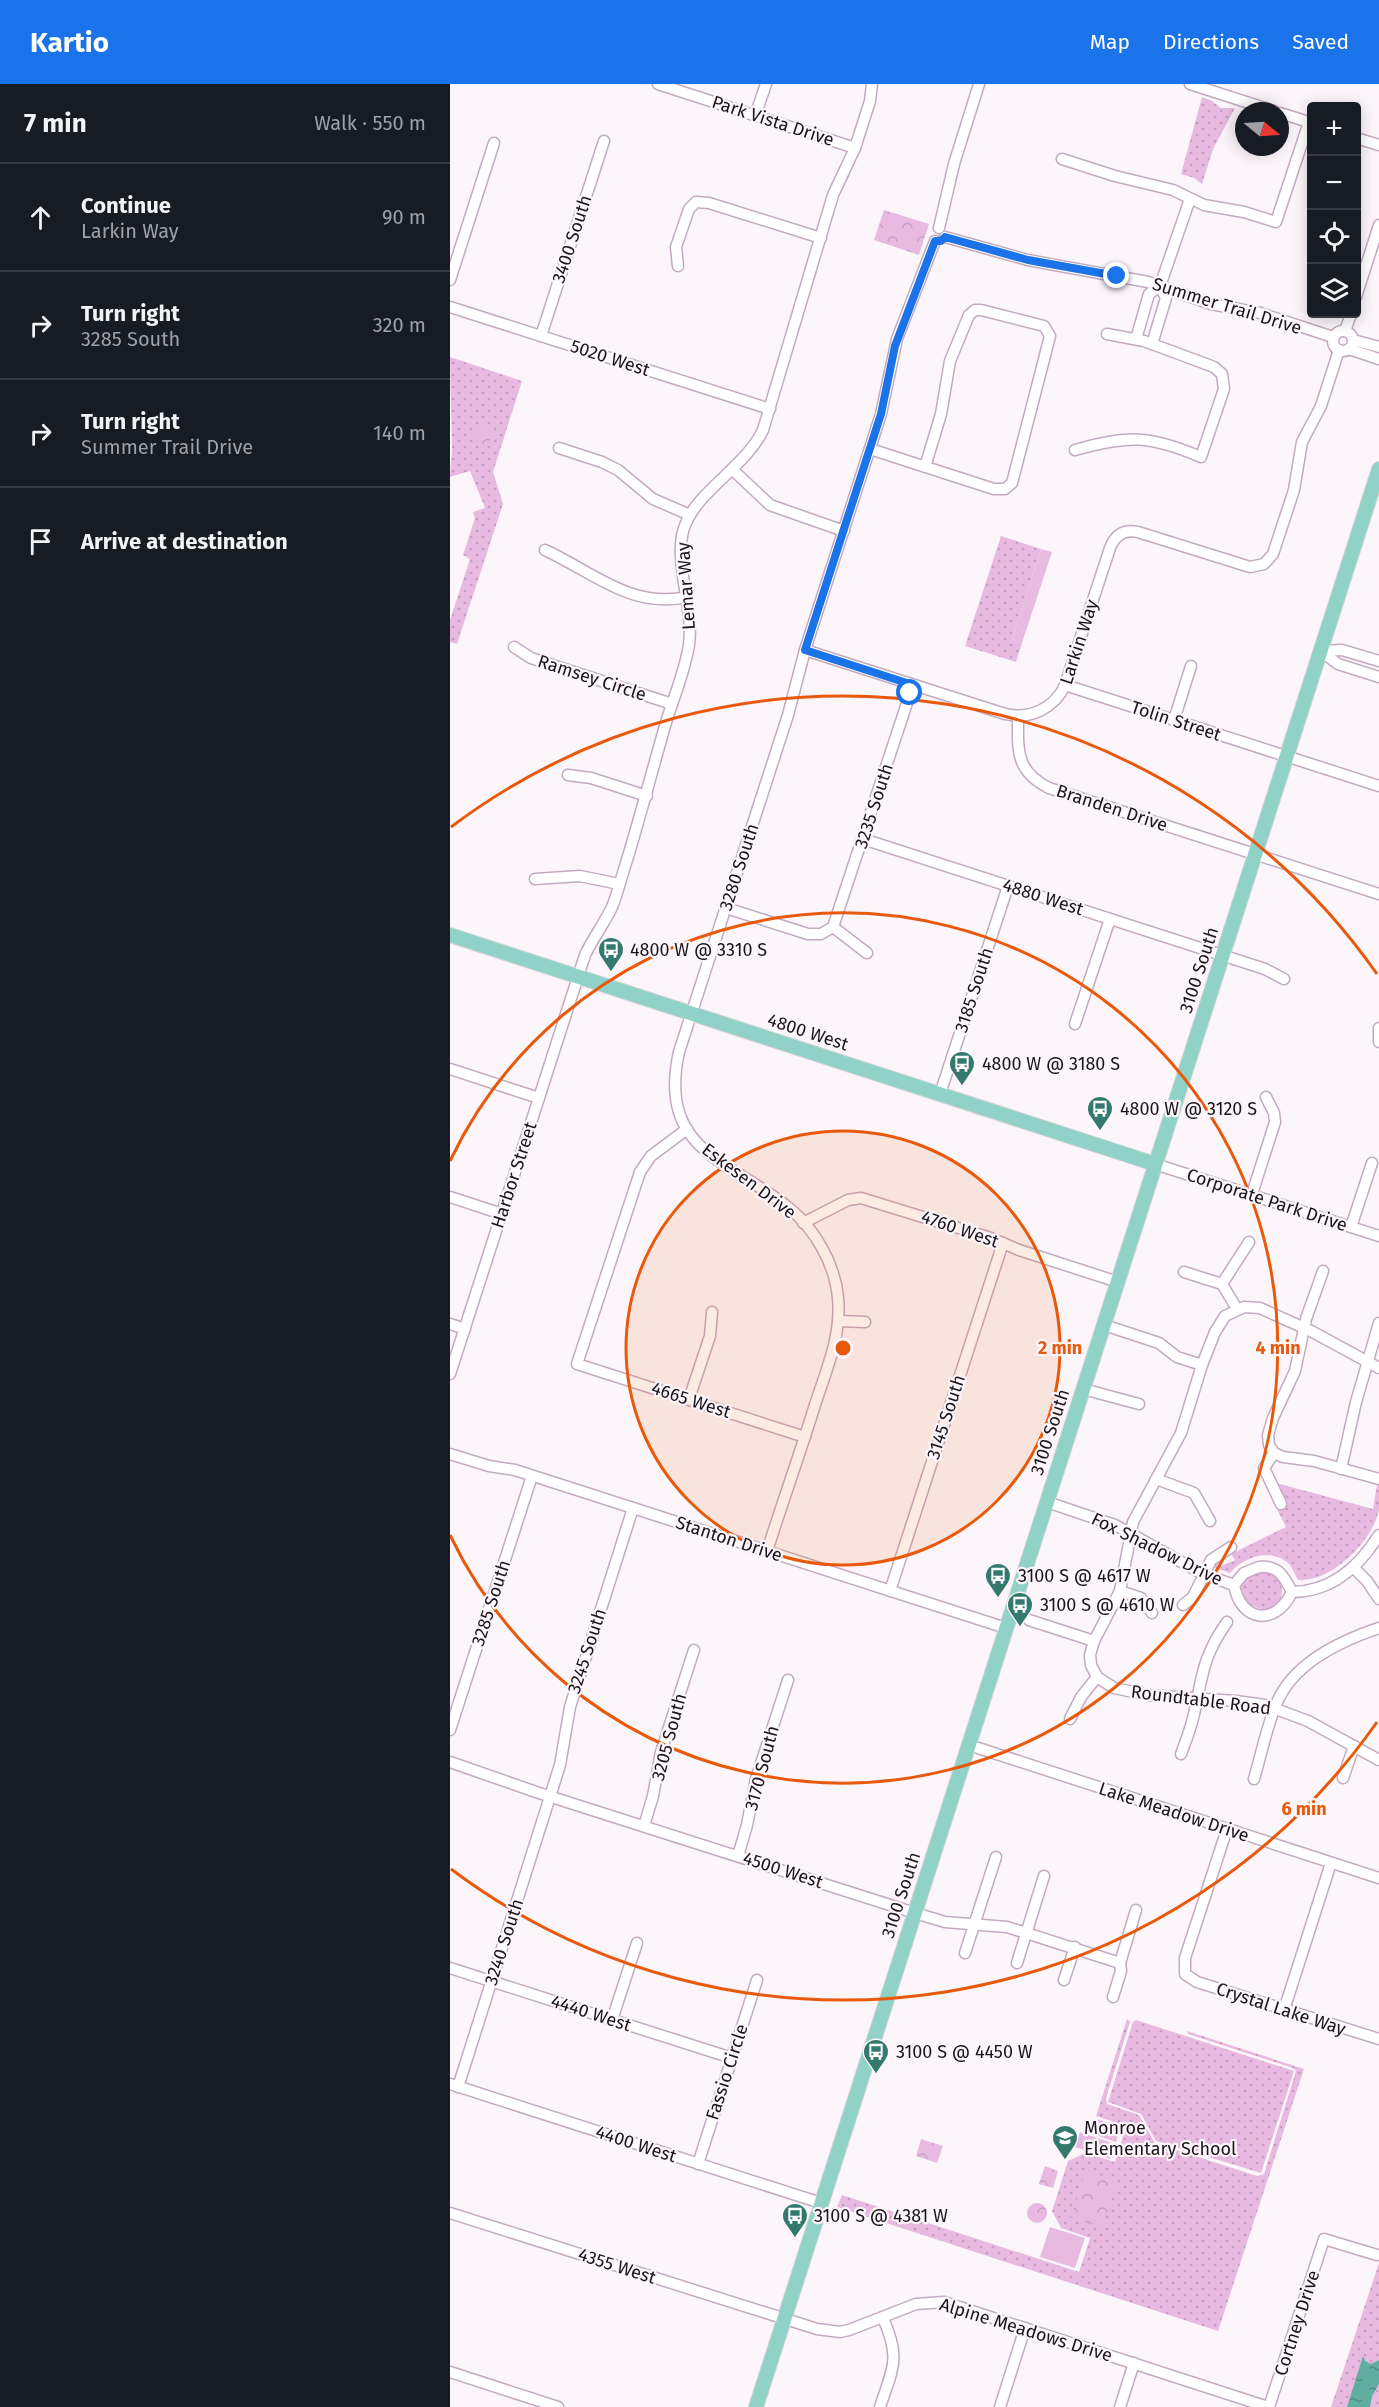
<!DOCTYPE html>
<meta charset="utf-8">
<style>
body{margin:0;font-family:"Fira Sans",sans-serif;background:#20242c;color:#f1f3f6}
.controls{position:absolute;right:18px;top:18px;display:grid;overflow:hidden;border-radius:6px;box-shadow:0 3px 15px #0003}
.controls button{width:54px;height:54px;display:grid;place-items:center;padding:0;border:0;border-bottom:2px solid #363941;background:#171b24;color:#f1f3f6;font:30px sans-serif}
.compass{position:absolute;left:785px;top:18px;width:54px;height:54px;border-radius:50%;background:#171b24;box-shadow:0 3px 15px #0003;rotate:108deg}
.stop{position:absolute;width:18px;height:18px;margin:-14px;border:4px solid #1a73e8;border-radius:50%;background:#fff}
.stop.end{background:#1a73e8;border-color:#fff;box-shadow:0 2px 6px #0008}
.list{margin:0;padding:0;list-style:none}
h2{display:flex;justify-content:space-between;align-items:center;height:78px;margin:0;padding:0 24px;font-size:26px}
h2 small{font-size:20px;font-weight:400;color:#9ea1a6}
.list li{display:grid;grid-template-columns:39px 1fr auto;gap:18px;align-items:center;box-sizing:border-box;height:108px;padding:0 24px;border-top:2px solid #363941}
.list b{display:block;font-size:22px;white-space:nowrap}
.list p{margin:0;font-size:20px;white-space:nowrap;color:#9ea1a6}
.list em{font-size:20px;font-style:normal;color:#9ea1a6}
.icon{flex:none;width:33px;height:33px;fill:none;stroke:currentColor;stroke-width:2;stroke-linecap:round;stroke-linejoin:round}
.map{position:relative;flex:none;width:929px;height:2323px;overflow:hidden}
header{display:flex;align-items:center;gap:36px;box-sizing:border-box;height:84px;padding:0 30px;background:#1a73e8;color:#fff}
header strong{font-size:28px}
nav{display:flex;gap:33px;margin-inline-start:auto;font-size:21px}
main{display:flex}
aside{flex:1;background:#171b24}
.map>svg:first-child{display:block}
.grass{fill:url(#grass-dots)}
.park{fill:url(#park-crowns)}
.garden{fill:#e8b9e1}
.water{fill:url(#water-ripples)}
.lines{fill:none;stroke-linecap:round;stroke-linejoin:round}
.minor-casing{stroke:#c4aac0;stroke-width:13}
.major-casing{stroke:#d6d5d6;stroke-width:16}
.minor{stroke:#fff;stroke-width:10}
.major{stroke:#90d2c8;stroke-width:14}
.route{stroke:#1a73e8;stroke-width:8}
.ring{fill:none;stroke:#e8590c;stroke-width:3}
.labels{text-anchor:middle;stroke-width:4.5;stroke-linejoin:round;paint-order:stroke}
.street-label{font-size:18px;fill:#1c131b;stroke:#fcf6fb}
.poi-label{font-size:18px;fill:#1c131b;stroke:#fcf6fb;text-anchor:start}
.centre{fill:#e8590c;stroke:#fcf6fb;stroke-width:3}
.ring-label{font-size:18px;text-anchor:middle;font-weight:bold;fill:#e8590c;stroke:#fcf6fb;stroke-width:4.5;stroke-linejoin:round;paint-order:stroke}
</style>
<header>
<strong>Kartio</strong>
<nav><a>Map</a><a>Directions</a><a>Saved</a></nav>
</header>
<main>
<aside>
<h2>7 min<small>Walk · 550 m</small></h2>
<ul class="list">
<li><svg class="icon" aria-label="ahead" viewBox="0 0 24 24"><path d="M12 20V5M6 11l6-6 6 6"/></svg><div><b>Continue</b><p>Larkin Way</p></div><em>90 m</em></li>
<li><svg class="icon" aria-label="right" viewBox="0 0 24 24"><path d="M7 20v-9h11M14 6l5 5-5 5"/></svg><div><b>Turn right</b><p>3285 South</p></div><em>320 m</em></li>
<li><svg class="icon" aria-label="right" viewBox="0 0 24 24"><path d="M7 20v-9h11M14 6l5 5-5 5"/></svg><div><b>Turn right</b><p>Summer Trail Drive</p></div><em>140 m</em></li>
<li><svg class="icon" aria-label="arrive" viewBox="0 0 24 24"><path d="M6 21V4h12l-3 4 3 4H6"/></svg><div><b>Arrive at destination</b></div></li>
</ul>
</aside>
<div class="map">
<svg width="929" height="2323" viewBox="0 0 929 2323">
<defs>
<pattern id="grass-dots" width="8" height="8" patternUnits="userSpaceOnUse" patternTransform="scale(1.5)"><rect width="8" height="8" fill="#e8b9e1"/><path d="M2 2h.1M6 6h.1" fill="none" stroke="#c69ec0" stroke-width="1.8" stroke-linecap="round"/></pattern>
<pattern id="park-crowns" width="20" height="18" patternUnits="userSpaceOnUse" patternTransform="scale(1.5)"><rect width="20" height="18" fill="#e8b9e1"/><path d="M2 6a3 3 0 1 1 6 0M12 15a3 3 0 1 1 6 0" fill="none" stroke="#c69ec0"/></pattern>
<pattern id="water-ripples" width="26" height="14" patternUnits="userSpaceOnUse" patternTransform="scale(1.5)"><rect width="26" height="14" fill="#61aea1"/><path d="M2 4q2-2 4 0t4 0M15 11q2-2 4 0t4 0" fill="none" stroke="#4f8c82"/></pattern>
</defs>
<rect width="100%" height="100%" fill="#fcf6fb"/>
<!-- grass -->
<g class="grass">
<polygon points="752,13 762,17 771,24 785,24 763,65 752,100 744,94 731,90"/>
<polygon points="0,273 72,297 43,388 53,420 7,560 0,558 0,536 20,475 13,471 25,434 23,428 35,424 20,387 0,393 2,366"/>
<polygon points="551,452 591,465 562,555 572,559 566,578 515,562"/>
<path d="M826,1399L923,1425L927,1401H929C929,1408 929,1417 929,1425C924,1456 881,1499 848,1496C845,1491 843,1484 839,1480C821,1463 793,1473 780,1489L763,1483L768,1476L771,1482L785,1476L781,1470L836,1443L827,1425L836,1420Z"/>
<path d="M814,1487C830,1492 834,1500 831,1516L817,1526C805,1525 795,1519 790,1508L794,1495Z"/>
<polygon points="677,1935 680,1938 656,2014 657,2020 689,2031 705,2059 807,2092 814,2090 846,1987 843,1984 738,1950 737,1947 854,1985 768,2247 387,2123 392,2111 629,2188 640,2154 611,2144 602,2127 618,2077 635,2069 665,2078 676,2042 646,2032"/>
<polygon points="686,1936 844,1987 811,2089 706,2057 691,2030 658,2018 683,1938"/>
<polygon points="929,2179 929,2323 881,2323"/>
</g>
<!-- park -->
<g class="park">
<polygon points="434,126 479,140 469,171 424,156"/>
<polygon points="31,338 45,343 37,365 28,362 25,353"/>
<polygon points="471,2055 493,2062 487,2079 466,2072"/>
<polygon points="595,2082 608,2087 603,2104 589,2100"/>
<polygon points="636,2086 667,2097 652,2144 621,2133"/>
<circle cx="587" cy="2129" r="10"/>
</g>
<!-- garden -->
<g class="garden">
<polygon points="591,465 602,468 572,559 562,555"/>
<polygon points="647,2035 670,2043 666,2058 642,2050"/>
<polygon points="630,2048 665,2060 660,2075 625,2063"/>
<polygon points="600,2143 635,2154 625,2184 590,2173"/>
</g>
<!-- water -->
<polygon class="water" points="913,2272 915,2277 921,2280 929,2276 929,2300 922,2312 920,2323 897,2323"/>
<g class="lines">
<defs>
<g id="minor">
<polyline points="208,0 405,64"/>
<polyline points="740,0 824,27"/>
<polyline points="830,29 862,39"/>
<polyline points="305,32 316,0"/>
<polyline points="906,54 929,61"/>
<polyline points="612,75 665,92 723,106 754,121 794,128 826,138 859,38"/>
<polyline points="489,144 504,80 529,0"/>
<polyline points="495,153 578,176 698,198 761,220 810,229 883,253"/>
<polyline points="228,182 226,163 239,125 246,118 259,119 371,154"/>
<polyline points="0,196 44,59"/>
<polyline points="710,202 740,115"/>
<polyline points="906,213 929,141"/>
<polyline points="0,223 320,325"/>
<circle cx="893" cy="257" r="10"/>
<polyline points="895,247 901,230"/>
<polyline points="91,252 154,57"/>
<polyline points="686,255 699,210 710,202"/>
<polyline points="903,256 929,263"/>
<polyline points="702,260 716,214 710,202"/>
<polyline points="899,265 929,275"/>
<polyline points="109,364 152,378 168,386 203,415 240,431"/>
<polyline points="420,365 544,405 555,405 562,399 600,252 594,242 531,226 525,226 519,231 500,277 491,330 475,383"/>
<path d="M625,366C679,351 699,351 751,373L774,305L772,290L764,283L694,257L657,250"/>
<polyline points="283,386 320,421 394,447"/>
<path d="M95,466C143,488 180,525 238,513"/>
<polyline points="64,563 81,574 222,620"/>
<path d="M355,566L555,630C580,636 605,624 615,601L660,464C665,451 674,445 688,448L800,483L814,480L823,470L844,406L852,358L871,322L889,266"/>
<polyline points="871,567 888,580 929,593"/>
<polyline points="871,567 892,566 929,577"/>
<polyline points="615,601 929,702"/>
<path d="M568,633C568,666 565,687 599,704L929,810"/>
<polyline points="724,636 741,582"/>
<polyline points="118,691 141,694 197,712"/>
<polyline points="413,755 815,885 834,895"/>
<polyline points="85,795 130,792 169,800"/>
<polyline points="276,824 358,850 371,850 383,843 417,869"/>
<polyline points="383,843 463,601"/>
<polyline points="625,940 660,835"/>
<polyline points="929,944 929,958"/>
<polyline points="0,985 89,1014"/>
<polyline points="490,1010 558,802"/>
<polyline points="237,1045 201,1072 190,1088 127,1280 355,1353"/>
<polyline points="705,1080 929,1152"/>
<polyline points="802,1110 825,1038 824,1029 816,1013"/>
<polyline points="0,1113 52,1130"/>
<polyline points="353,1139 398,1116 411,1114 541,1154 569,1166 668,1198"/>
<polyline points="901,1143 922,1079"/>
<polyline points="873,1187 856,1235 845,1287 823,1334 818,1351 819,1361 824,1369 833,1373 864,1377 929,1395"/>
<polyline points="734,1188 772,1200 787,1225"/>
<polyline points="772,1200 799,1158"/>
<polyline points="388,1237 415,1238"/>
<polyline points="0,1240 15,1245"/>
<polyline points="654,1241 709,1259 727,1273 752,1281"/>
<polyline points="929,1284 861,1247 810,1224 794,1223 775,1232 765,1248 752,1281 731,1349 683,1438 670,1507 644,1557 640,1571 641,1581 647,1593 664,1604 698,1611 786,1617 815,1621 858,1637 929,1676"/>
<path d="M0,1290L135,871C143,854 154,840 162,823C168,808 172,791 177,776C190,733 201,691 213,649C221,619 234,592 239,561C244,523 223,478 234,444C246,407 295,384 313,346L383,111L405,64L420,17L422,0"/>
<polyline points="633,1305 689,1320"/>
<polyline points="239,1315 260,1252 262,1228"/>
<polyline points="824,1369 814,1384 831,1420"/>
<polyline points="0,1370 39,1382 65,1386 556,1544"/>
<polyline points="891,1385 906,1318 929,1239"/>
<polyline points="706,1395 744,1409 760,1437"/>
<polyline points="597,1418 665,1441 753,1490 784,1501"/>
<path d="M317,1467C332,1420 349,1372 364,1324C375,1289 392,1252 388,1214C385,1180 365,1145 339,1124C280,1076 207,1067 229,968L338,631L355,566L431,330L447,255L485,157"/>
<path d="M809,1483C828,1481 834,1492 842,1508C826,1542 791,1539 784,1501L794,1489Z"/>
<polyline points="904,1484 917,1497 929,1515"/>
<polyline points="440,1507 553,1159"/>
<polyline points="670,1507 691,1514 702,1529"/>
<path d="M842,1508C881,1508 909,1483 929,1451"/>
<polyline points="733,1521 743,1513 761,1476 781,1463"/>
<polyline points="579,1536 644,1557"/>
<polyline points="620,1635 631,1613 647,1593"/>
<polyline points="0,1646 82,1392"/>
<polyline points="519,1661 929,1794"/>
<path d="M731,1670C736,1657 741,1644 744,1630C753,1590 752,1574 777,1538"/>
<polyline points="0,1678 89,1709 465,1829 495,1838 557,1843 670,1879"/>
<polyline points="893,1694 904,1662"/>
<path d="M804,1695C811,1671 816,1646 825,1623C841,1580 888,1558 929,1544"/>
<polyline points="194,1742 203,1712 211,1668 244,1566"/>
<polyline points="777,1745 735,1874 735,1890 747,1898 929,1955"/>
<polyline points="288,1772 297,1741 306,1695 338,1596"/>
<polyline points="515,1869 546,1773"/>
<polyline points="567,1879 594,1792"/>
<polyline points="0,1884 282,1974"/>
<polyline points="614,1896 625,1863"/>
<polyline points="663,1913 671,1887 670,1879 686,1826"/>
<polyline points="834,1926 881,1779"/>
<polyline points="162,1936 187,1859"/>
<polyline points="0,2000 371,2119"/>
<polyline points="8,2003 110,1681 120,1623 183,1424"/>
<polyline points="248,2080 307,1896"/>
<polyline points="0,2129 367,2245 390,2248 399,2246 466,2220 494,2218 818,2323"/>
<polyline points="0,2288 108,2323"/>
<path d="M430,2323C443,2283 451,2275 433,2234"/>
<polyline points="550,2323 575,2244"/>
<polyline points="670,2323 684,2279"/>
<polyline points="819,2323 874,2155 927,2171"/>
</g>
<g id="major">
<polyline points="0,851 705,1080"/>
<polyline points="306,2323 929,385"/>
</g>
</defs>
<!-- minor casing -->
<use href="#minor" class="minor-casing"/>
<!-- major casing -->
<use href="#major" class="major-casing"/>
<!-- minor -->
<use href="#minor" class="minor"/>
<!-- major -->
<use href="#major" class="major"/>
</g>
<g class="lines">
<!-- route -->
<polyline class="route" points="460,609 463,601 355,566 431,330 445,262 485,157 491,157 495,153 578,176 667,192"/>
</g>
<!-- distance rings -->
<circle cx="393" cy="1264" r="217" fill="#e8590c" fill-opacity=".12"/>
<g class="ring">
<circle cx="393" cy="1264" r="217"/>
<path d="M0 1077A435 435 0 1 1 0 1451"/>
<path d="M927 1638A652 652 0 0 1 1 1785M1 743A652 652 0 0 1 927 890"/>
</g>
<!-- icons -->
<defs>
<symbol id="bus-pin" viewBox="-11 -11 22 30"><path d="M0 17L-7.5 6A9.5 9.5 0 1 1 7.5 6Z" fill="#34796e" stroke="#fcf6fb"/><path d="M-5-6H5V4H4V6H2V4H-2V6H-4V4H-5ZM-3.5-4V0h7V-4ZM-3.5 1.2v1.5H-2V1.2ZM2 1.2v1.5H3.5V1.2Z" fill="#fff"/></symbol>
<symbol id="school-pin" viewBox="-11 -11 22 30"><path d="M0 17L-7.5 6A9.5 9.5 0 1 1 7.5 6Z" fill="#34796e" stroke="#fcf6fb"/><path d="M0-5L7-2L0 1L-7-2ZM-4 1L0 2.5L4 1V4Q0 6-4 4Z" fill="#fff"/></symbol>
</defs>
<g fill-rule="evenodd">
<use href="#bus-pin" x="146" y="851" width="30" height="40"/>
<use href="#bus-pin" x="497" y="965" width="30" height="40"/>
<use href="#bus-pin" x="635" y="1010" width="30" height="40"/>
<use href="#bus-pin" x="533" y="1477" width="30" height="40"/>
<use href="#bus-pin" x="555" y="1506" width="30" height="40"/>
<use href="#bus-pin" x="411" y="1953" width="30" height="40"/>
<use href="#school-pin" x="600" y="2039" width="30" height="40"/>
<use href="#bus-pin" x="330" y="2117" width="30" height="40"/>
</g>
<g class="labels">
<!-- street labels -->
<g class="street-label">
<text transform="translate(323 37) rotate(18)" y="6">Park Vista Drive</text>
<text transform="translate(122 155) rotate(-72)" y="6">3400 South</text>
<text transform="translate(777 222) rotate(17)" y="6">Summer Trail Drive</text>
<text transform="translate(160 274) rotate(18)" y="6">5020 West</text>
<text transform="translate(236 502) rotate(-94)" y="6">Lemar Way</text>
<text transform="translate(629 558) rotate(-72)" y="6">Larkin Way</text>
<text transform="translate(142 594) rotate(18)" y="6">Ramsey Circle</text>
<text transform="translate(726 637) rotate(18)" y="6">Tolin Street</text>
<text transform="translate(424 722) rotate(-72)" y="6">3235 South</text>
<text transform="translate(662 724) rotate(18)" y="6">Branden Drive</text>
<text transform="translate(289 783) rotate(-72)" y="6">3280 South</text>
<text transform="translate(593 813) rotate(18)" y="6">4880 West</text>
<text transform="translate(749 886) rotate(-72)" y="6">3100 South</text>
<text transform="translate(524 906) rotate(-72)" y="6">3185 South</text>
<text transform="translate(358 948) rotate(18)" y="6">4800 West</text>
<text transform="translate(64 1091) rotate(-72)" y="6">Harbor Street</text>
<text transform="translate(299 1097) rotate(37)" y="6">Eskesen Drive</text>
<text transform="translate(817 1116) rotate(18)" y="6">Corporate Park Drive</text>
<text transform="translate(510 1145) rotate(19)" y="6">4760 West</text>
<text transform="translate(241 1316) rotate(18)" y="6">4665 West</text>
<text transform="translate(496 1333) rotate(-72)" y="6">3145 South</text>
<text transform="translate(600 1348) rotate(-72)" y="6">3100 South</text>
<text transform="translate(279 1455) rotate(18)" y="6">Stanton Drive</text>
<text transform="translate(707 1465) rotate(26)" y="6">Fox Shadow Drive</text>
<text transform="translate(41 1519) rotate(-72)" y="6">3285 South</text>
<text transform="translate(137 1567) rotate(-72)" y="6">3245 South</text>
<text transform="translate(751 1616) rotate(7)" y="6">Roundtable Road</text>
<text transform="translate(219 1653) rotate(-75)" y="6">3205 South</text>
<text transform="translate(312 1684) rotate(-75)" y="6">3170 South</text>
<text transform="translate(724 1728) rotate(18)" y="6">Lake Meadow Drive</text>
<text transform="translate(333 1786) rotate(18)" y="6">4500 West</text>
<text transform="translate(451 1811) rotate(-72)" y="6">3100 South</text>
<text transform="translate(54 1858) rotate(-72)" y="6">3240 South</text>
<text transform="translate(831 1925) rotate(18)" y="6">Crystal Lake Way</text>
<text transform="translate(141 1929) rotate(18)" y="6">4440 West</text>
<text transform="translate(277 1988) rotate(-72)" y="6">Fassio Circle</text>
<text transform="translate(186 2060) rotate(18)" y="6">4400 West</text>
<text transform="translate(167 2182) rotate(18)" y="6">4355 West</text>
<text transform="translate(847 2239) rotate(-72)" y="6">Cortney Drive</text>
<text transform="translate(576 2246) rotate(17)" y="6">Alpine Meadows Drive</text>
</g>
<!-- poi labels -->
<g class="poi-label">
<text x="180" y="872">4800 W @ 3310 S</text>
<text x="532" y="986">4800 W @ 3180 S</text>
<text x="670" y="1031">4800 W @ 3120 S</text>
<text x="568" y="1498">3100 S @ 4617 W</text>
<text x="590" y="1527">3100 S @ 4610 W</text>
<text x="446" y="1974">3100 S @ 4450 W</text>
<text x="634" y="2050">Monroe<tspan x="634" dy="21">Elementary School</tspan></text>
<text x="364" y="2138">3100 S @ 4381 W</text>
</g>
</g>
<circle cx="393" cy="1264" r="9" class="centre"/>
<g class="ring-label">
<text x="610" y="1270">2 min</text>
<text x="828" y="1270">4 min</text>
<text x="854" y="1731">6 min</text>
</g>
</svg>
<div class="controls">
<button>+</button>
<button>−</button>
<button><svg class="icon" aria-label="locate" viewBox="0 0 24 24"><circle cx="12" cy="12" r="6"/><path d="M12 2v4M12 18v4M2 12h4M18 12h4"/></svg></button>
<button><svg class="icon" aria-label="layers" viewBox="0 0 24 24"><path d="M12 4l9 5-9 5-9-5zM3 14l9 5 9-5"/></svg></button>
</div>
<svg class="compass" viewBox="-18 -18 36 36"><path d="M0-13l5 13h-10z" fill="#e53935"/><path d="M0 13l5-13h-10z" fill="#9ea1a6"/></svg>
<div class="stop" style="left:460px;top:609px"></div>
<div class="stop end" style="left:667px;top:192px"></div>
</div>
</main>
